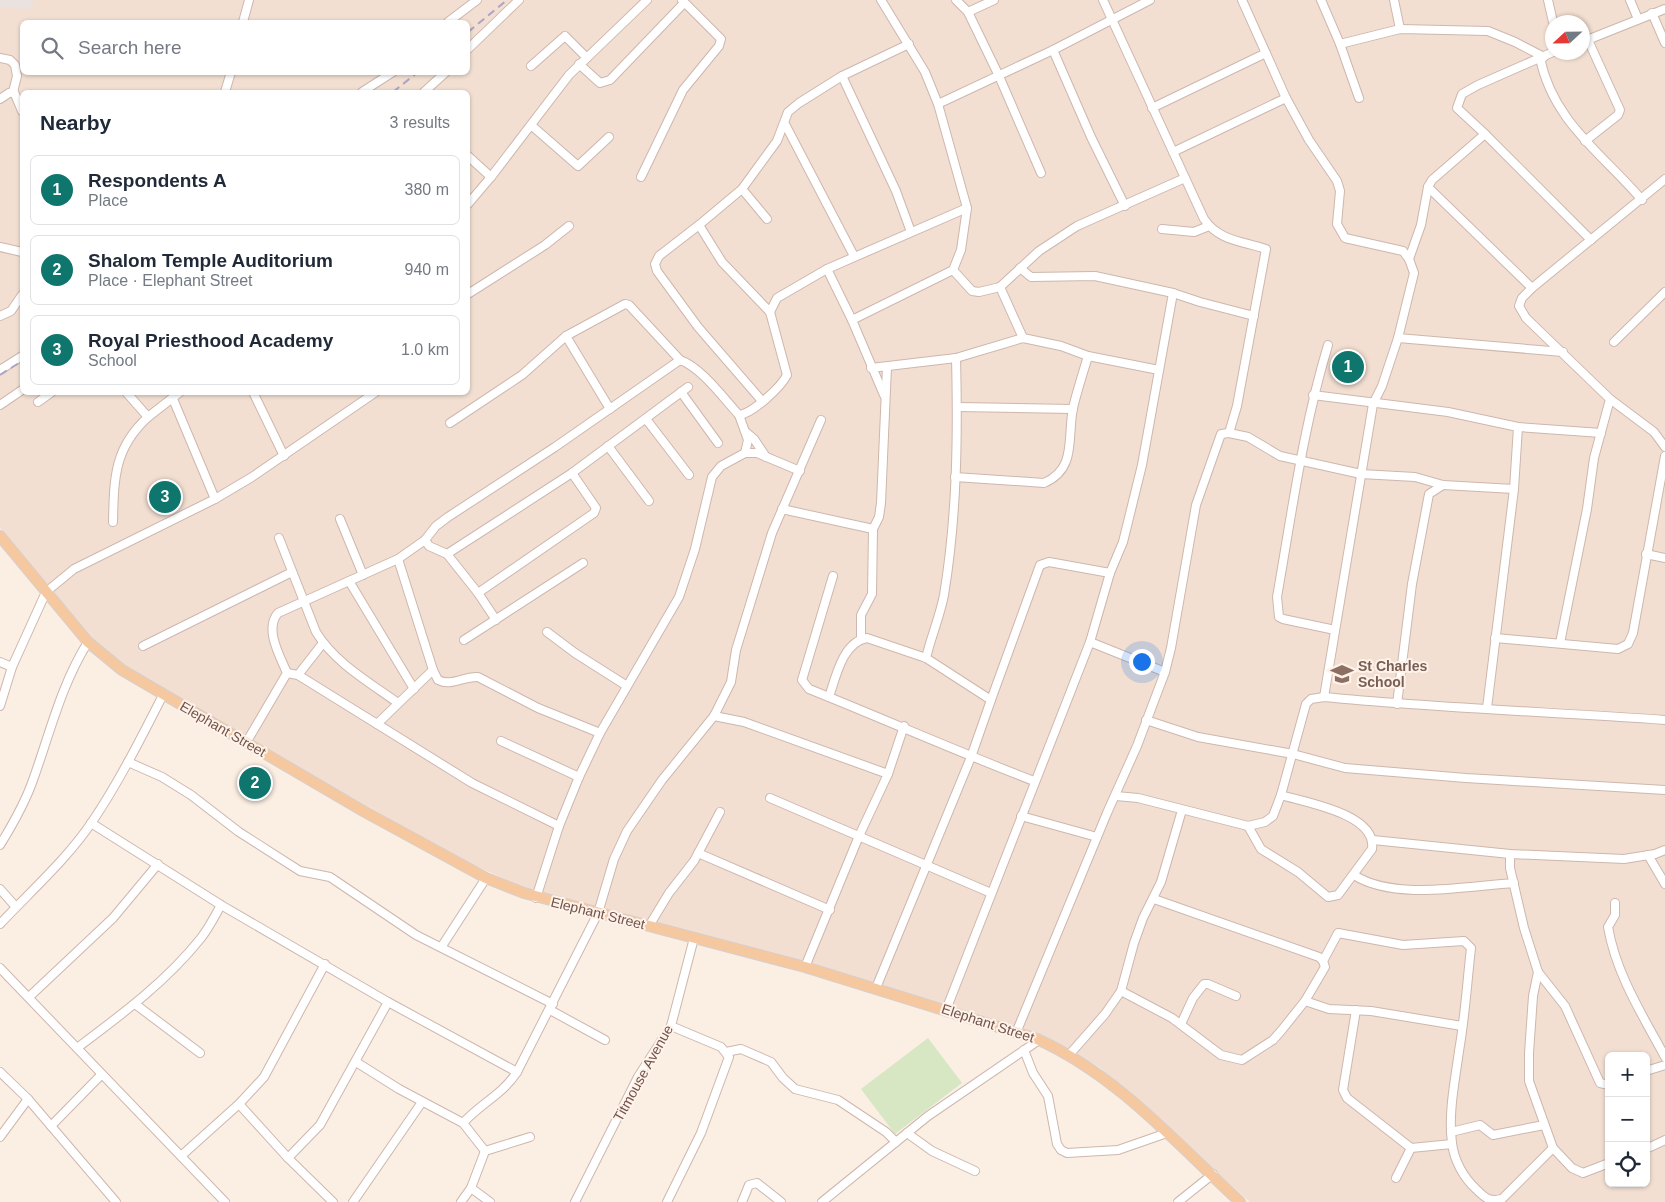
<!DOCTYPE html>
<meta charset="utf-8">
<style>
body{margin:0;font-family:Arial,sans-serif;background:#f2f2f3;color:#1f2937}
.controls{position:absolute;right:15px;bottom:15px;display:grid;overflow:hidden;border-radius:8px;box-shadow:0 1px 4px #0004}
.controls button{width:45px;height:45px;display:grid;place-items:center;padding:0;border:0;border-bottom:1px solid #e0e1e3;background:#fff;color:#1f2937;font:25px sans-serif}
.compass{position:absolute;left:1545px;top:15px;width:45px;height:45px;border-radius:50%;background:#fff;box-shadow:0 1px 4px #0004;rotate:248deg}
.you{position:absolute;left:1141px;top:661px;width:18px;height:18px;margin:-12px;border:4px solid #fff;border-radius:50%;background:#1a73e8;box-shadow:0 0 0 8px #1a73e833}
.badge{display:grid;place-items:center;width:32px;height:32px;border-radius:50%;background:#0f766e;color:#fff;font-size:16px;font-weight:700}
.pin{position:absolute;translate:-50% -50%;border:2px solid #fff;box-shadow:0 1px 5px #0006}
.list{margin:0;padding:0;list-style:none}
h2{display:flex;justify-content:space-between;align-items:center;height:65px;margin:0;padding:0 20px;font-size:21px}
h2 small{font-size:16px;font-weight:400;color:#747a83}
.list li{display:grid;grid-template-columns:32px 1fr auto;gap:15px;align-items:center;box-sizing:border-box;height:70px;margin:0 10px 10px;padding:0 10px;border:1px solid #e0e1e3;border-radius:8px}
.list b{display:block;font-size:19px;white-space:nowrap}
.list p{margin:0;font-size:16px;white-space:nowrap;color:#747a83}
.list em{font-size:16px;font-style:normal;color:#747a83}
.icon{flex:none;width:28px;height:28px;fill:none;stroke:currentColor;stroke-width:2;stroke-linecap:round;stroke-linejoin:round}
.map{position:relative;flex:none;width:1665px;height:1202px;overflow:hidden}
.search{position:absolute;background:#fff;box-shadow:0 1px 4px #0004;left:20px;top:20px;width:450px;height:55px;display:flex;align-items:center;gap:12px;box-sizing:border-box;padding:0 18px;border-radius:8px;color:#747a83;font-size:19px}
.panel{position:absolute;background:#fff;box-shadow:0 1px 4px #0004;left:20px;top:90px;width:450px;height:305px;border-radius:8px}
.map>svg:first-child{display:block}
.residential{fill:#f2dfd2;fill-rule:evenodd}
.industrial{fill:#eae2de}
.green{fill:#d7e7c3}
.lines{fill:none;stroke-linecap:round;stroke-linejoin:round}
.minor-casing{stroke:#cdb7ae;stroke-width:10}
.major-casing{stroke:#d7cfcd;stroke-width:12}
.minor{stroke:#fff;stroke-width:8}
.major{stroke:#f5c8a0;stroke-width:10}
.rail{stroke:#afa3c3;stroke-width:2;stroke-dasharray:8 5;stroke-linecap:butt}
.labels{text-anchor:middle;stroke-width:4;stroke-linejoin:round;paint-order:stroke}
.education-label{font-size:14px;font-weight:bold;fill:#785e54;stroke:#fef2e9;text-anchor:start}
.street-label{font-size:14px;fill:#71534b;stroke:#fef2e9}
</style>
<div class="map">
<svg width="1665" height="1202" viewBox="0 0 1665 1202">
<rect width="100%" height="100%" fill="#fbeee3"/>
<!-- residential -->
<path class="residential" d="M0,0H1665V1202H1250L1099,1067L1051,1040L1016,1028L534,892L460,859L126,668L87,635L0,528ZM22,22H468V72H22ZM1552,22H1582V52H1552ZM22,92H468V392H22ZM1609,1056H1646V1183H1609Z"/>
<!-- industrial -->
<polygon class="industrial" points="0,0 33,0 32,9 0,8"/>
<!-- green -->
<polygon class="green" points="928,1038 962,1083 895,1134 861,1089"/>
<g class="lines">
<defs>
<g id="minor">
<polyline points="956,0 968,12 999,76 1041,173"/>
<path d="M1103,0L1204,219C1219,241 1242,241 1266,249L1237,406L1229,433"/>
<polyline points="1242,0 1286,98 1309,140 1337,181 1340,191 1337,224 1345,238 1403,251 1409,259 1414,273 1398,338 1382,386 1373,404 1324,697"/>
<polyline points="1321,0 1340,44 1400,29 1488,31 1515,42 1544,57"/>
<polyline points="1394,0 1400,29"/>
<polyline points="1548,0 1553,22"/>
<polyline points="1630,0 1638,19"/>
<polyline points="968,12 994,0"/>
<polyline points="1652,13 1665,43"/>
<polyline points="243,22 249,0"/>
<polyline points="448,22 477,0"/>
<polyline points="1582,42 1665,9"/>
<polyline points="1340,44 1359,98"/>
<polyline points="468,49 519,0"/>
<polyline points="1053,50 1091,137 1125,206"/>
<polyline points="0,58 10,60 15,65 17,76 13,92"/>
<path d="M1540,58C1553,122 1603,154 1642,200"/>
<polyline points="579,64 600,83 610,80 684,3"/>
<polyline points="531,66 565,36 587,58"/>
<polyline points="842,76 896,191 911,232"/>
<polyline points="225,92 231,72"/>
<polyline points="362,92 393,72"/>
<polyline points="424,92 446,72"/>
<polyline points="0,99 9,93 14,92 22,111"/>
<polyline points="938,104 1053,50 1150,0"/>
<polyline points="1152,108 1266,53"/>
<polyline points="785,124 854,256"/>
<polyline points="531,125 578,166 609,137"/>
<polyline points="1485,134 1457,108 1462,94 1478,85 1553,52"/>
<polyline points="1585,141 1618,115 1620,110 1588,40"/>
<polyline points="1173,152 1286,98"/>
<polyline points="468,156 491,177"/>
<polyline points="641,177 683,90 719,46 721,39 682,0"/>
<polyline points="1665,179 1532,288 1522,298 1519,306 1526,318 1610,399 1654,432 1665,447"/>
<polyline points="742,189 767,219"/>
<polyline points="468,204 491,177 569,75 647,0"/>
<polyline points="699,225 659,256 655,264 657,271 698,327 762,401"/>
<polyline points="1162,229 1194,232 1209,226"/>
<polyline points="0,247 22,252"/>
<polyline points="1409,259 1421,225 1428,187"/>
<polyline points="1020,268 1031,277 1095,276 1173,293"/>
<polyline points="827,269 852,320 884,395"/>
<polyline points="953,270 972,291 979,292 1000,287"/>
<polyline points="1532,288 1428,187 1432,180 1485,134 1591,240"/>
<polyline points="468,294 545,245 569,226"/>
<polyline points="770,312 777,298 827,269 967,208"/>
<polyline points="0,316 11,311 22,295"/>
<polyline points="852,320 953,270 961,250 967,208 938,104 925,72 881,0"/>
<polyline points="566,336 610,409"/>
<polyline points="1023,338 1000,287 1039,251 1077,226 1185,178"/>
<polyline points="1398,338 1563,352"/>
<polyline points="1614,342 1665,292"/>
<path d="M1328,345C1303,428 1292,512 1277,597L1279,617L1283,619L1335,630"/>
<polyline points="871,368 956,358 1023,338 1061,346 1088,356 1159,370"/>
<polyline points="0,370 22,356"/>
<polyline points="126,392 148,417 180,392"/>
<polyline points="253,392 284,456"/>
<polyline points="681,392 718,443"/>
<polyline points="1313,395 1448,412 1518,427 1601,433"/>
<polyline points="173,399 215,499"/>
<polyline points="38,402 52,392"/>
<polyline points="0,405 22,390"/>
<polyline points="958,407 1073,409"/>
<polyline points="739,415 748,440 745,453"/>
<polyline points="646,419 689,475"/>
<path d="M450,423L522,375L566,336L625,304L629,305L680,360C701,367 724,399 739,415C752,414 781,387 787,375L770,312L722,262L699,225L742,189L777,141L788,112L799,103L842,76L909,44"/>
<polyline points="747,433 754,439 766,457"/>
<polyline points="608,446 649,501"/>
<path d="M955,477L1044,483C1077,469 1067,438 1073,408C1077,391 1083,373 1088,356"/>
<polyline points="782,509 873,529 879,517 881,503 887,367"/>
<polyline points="340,519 363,575"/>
<path d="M113,522C114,478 114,448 148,417"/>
<path d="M279,538L316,632C335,663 369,682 398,703"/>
<polyline points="425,540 436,526 448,517 555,447 680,360"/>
<polyline points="447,554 572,473 688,387"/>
<polyline points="1646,554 1665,558"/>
<path d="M398,559L433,670L438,680C452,687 463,676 478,677L538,708L600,733"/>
<path d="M833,576L802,680L809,689C884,719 958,752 1034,781"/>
<polyline points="349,581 414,689"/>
<polyline points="478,593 496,620"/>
<polyline points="547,632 575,653 627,686"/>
<polyline points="1495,638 1618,649 1628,644 1633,633 1665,456"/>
<polyline points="861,639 861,615 872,594 873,529"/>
<polyline points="464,640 583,563"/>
<polyline points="1090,642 1165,672"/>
<polyline points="1560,643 1587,509 1594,458 1610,399"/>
<polyline points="143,646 292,572"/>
<path d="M926,658C931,637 940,616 944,595C957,516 958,437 956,358"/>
<polyline points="0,662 12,667"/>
<polyline points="287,673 298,675 377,724 433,670"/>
<polyline points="298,675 323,643"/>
<path d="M829,697C836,676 843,642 867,638L926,658L991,700L971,757L876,988"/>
<polyline points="991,700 1040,565 1049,562 1110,573"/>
<polyline points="1397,704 1412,584 1429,494 1443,485"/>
<polyline points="0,706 12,667 46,592 74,569 215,499 252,477 376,392"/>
<polyline points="1487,708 1514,489 1518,427"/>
<polyline points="714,716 744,722 888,774"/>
<polyline points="1146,720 1198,737 1293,754 1345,768 1466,778 1665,790"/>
<polyline points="377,724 472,783 559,826"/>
<polyline points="501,741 579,777"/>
<path d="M246,743L287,673C280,656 264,629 278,613L398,559L425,540L429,546L447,554L478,593L594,513L596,508L572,473"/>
<polyline points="128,762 162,777 191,795 239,832 300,871 330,877 416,935 553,1004"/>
<path d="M1116,796L1138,798L1248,826L1265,822L1273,816L1281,795L1306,704L1311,699L1324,697C1437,708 1551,712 1665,720"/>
<polyline points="770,798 991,893"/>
<polyline points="1021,816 1097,837"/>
<polyline points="91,823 221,905 388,1002 517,1072"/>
<path d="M1248,826L1261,849L1298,872L1328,897L1338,895L1372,849C1377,814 1307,803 1281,795"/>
<polyline points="1373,840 1510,854 1624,859 1655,854 1665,850"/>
<path d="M0,845C13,824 25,803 33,780C50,733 61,685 88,642"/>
<polyline points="698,853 830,910"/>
<polyline points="1510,854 1510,868 1524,928 1538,972 1533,996 1529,1053 1529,1081 1553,1148 1572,1168 1583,1173 1609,1163"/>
<polyline points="1648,855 1665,884"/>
<path d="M1354,875C1394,901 1467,886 1514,883"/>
<polyline points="0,889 16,907"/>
<polyline points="536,898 559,826 579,777 600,733 679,597 695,549 712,477 721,466 745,453 757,453 800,471"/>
<polyline points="1154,899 1319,957 1323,961"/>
<path d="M1615,903V915L1608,927C1616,974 1643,1016 1665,1057"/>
<path d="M0,924C31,891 67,859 92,822C119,782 141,738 163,695"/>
<polyline points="649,926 669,893 694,861 720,812"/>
<polyline points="442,946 486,878"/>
<polyline points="805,967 859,836 888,774 904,726"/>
<polyline points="0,968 225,1202"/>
<polyline points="1538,972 1565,1006 1600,1083 1609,1085"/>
<path d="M1121,991L1172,1018L1221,1055L1242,1060L1273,1040L1281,1031L1305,1001L1325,967L1323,961L1338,933L1403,945L1464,941L1471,948C1467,983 1465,1017 1459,1051C1455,1081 1448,1113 1452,1143C1454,1160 1463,1177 1476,1189C1485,1198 1489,1202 1502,1199L1553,1148"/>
<polyline points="29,997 113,918 158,864"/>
<polyline points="1305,1001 1329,1009 1371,1011 1462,1026"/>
<polyline points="135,1004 200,1053"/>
<polyline points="550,1010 605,1040"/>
<polyline points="946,1010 1090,642 1110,573 1123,542 1142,465 1173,293 1200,302 1254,316"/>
<polyline points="1356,1010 1343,1090 1347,1098 1411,1148 1452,1144"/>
<polyline points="1181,1024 1193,998 1204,984 1208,984 1236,996"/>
<polyline points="1016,1033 1107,813 1137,746 1165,672 1171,648 1196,505 1221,434 1229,433 1248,437 1280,456 1361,474 1415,477 1443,485 1514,489"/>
<path d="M77,1048C121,1015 166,982 201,938C209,928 215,916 221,905"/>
<polyline points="1024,1050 1033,1073 1048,1096 1057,1144 1061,1150 1067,1153 1118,1150 1167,1133"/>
<polyline points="726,1052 741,1049 771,1062 783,1078 795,1089 838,1100 886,1132 896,1142"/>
<polyline points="1069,1055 1105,1014 1121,991 1134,943 1143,918 1161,882 1182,810"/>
<polyline points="356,1062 399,1089 463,1123 485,1151"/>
<polyline points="1646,1071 1665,1065"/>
<polyline points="0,1072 28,1099 116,1202"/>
<polyline points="239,1104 288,1158 333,1202"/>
<path d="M463,1123C481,1103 502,1095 517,1072L598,913L614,859L627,831L662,780L714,716L731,682L736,650L772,533L821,420"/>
<polyline points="51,1126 101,1075"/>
<polyline points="1451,1132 1480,1125 1493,1135 1544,1125"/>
<polyline points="907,1133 932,1151 975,1171"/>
<polyline points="0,1137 28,1099"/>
<polyline points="1646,1149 1665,1140"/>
<polyline points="485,1151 530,1137"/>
<polyline points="181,1156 239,1104 264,1077 325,964"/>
<polyline points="288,1158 320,1125 388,1002"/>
<polyline points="1396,1178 1411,1148"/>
<polyline points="471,1188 490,1202"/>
<polyline points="353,1202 422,1102"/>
<polyline points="461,1202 471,1188 485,1151"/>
<polyline points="575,1202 638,1077 671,1026 694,938"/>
<polyline points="667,1202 701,1133 729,1057 721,1047 671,1026"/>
<polyline points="742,1202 749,1185 757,1183 781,1202"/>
<polyline points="822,1202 928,1116 1039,1040"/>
<polyline points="1178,1202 1213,1174"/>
</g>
<path id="major" d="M0,536L88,642L122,670L365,812L486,878L524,893L805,967L1037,1039C1117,1075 1176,1143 1240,1202"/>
</defs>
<!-- minor casing -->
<use href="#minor" class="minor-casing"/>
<!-- major casing -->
<use href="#major" class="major-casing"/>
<!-- minor -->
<use href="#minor" class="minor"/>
<!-- major -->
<use href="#major" class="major"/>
<!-- rail -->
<g class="rail">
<polyline points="468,32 507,0"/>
<polyline points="393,92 418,72"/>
<polyline points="0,375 22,361"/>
</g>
</g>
<!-- icons -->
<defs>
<symbol id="school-bare" viewBox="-9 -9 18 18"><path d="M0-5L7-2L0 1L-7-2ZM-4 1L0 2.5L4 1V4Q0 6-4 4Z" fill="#8d6e63" stroke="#fef2e9" stroke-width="2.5" paint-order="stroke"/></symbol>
</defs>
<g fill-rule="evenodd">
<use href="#school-bare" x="1326" y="658" width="32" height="32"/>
</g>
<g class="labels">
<!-- education labels -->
<g class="education-label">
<text x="1358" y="671">St Charles<tspan x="1358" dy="16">School</tspan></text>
</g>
<!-- street labels -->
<g class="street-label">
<text transform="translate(223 729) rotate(30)" y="5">Elephant Street</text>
<text transform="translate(598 913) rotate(14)" y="5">Elephant Street</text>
<text transform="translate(988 1023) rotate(18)" y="5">Elephant Street</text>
<text transform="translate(643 1073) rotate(-61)" y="5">Titmouse Avenue</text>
</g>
</g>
</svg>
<div class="controls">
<button>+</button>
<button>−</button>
<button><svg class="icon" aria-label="locate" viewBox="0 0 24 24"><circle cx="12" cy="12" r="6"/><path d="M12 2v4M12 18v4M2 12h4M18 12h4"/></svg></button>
</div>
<svg class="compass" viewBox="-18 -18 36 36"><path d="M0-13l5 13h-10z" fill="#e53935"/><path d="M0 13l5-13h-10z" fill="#747a83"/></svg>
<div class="you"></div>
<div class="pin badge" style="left:1348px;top:367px">1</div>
<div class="pin badge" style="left:255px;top:783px">2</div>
<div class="pin badge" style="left:165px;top:497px">3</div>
<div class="search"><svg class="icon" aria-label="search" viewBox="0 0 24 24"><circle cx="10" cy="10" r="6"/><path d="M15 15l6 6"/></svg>Search here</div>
<section class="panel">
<h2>Nearby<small>3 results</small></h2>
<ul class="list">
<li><span class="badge">1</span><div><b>Respondents A</b><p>Place</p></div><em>380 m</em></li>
<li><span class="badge">2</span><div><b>Shalom Temple Auditorium</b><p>Place · Elephant Street</p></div><em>940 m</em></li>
<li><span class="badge">3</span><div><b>Royal Priesthood Academy</b><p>School</p></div><em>1.0 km</em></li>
</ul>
</section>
</div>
